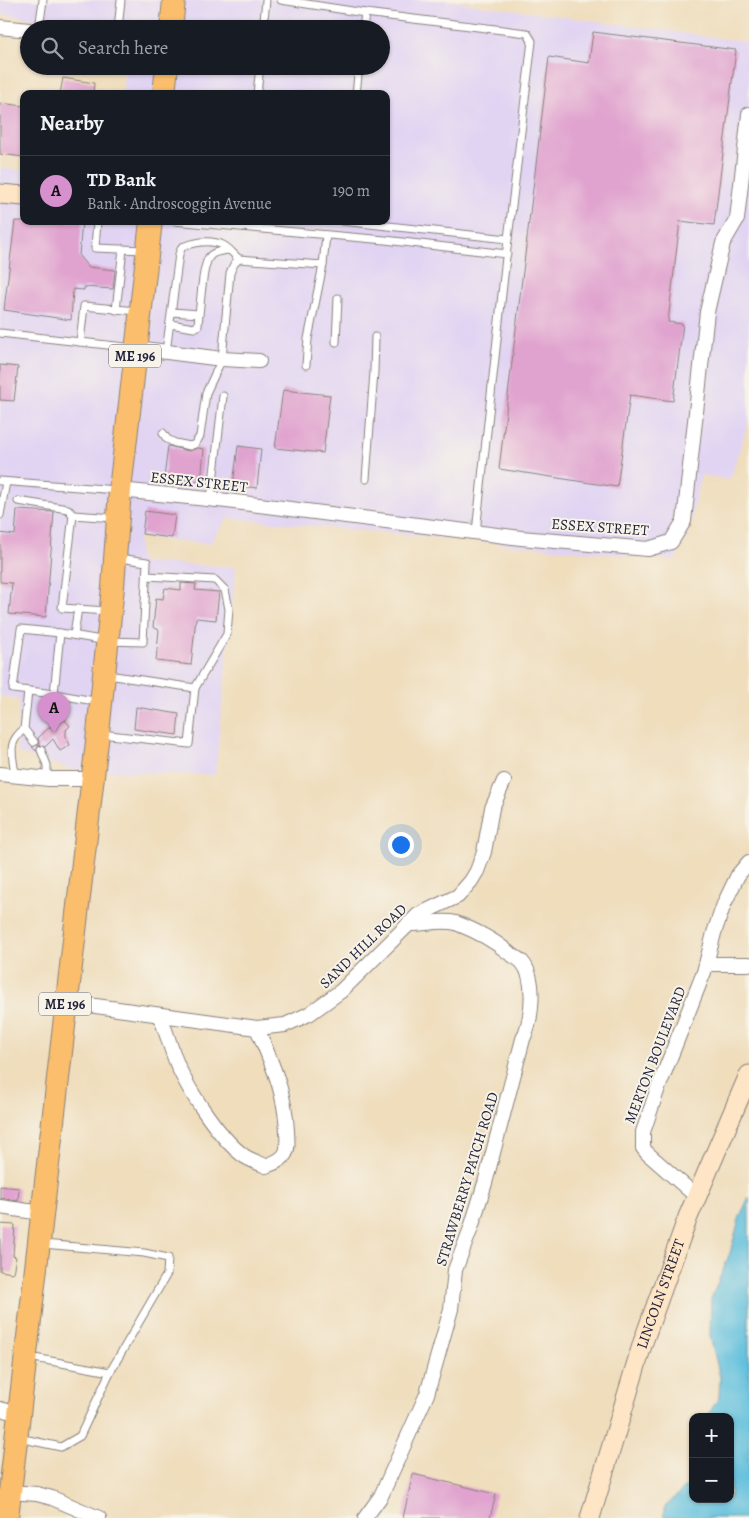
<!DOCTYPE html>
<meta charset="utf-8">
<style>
body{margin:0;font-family:Alegreya,serif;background:#242831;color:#f1f3f6}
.controls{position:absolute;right:15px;bottom:15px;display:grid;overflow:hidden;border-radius:10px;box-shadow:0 1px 4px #0004}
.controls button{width:45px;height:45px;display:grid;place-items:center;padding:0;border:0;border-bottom:1px solid #363941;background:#171b24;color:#f1f3f6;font:25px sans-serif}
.you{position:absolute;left:400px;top:844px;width:18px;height:18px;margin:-12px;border:4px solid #fff;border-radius:50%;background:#1a73e8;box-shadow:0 0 0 8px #1a73e833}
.badge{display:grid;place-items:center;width:32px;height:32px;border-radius:50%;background:#d690ce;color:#111;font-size:16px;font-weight:700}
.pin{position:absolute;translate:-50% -41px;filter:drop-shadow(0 1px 2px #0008)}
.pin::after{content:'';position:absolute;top:26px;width:18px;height:15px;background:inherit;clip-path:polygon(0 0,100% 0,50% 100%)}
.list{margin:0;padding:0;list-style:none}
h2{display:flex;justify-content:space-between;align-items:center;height:65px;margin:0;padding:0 20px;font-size:21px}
h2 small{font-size:16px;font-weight:400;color:#9ea1a6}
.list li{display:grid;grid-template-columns:32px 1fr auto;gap:15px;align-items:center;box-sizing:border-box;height:70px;padding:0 20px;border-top:1px solid #363941}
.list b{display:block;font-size:19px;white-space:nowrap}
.list p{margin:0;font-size:16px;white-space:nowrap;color:#9ea1a6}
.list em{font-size:16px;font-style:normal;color:#9ea1a6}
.icon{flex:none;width:28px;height:28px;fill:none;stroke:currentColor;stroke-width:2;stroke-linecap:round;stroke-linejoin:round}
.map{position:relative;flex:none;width:749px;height:1518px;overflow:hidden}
.search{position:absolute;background:#171b24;box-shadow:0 1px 4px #0004;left:20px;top:20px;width:370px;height:55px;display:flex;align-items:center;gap:12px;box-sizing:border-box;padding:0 18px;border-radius:28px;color:#9ea1a6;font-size:19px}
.panel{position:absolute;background:#171b24;box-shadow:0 1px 4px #0004;left:20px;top:90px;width:370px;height:135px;border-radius:10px}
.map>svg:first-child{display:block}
.built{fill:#e1d4f3}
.water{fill:#5fbfdd;stroke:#40708c}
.building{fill:#e0a2cf}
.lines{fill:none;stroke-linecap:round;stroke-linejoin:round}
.service-casing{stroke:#88807c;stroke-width:9}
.minor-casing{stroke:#88807c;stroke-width:16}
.secondary-casing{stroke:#88807c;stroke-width:21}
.trunk-casing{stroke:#88807c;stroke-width:24}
.service{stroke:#fff;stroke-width:7}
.minor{stroke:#fff;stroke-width:14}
.secondary{stroke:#fde5c5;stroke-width:19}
.trunk{stroke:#fabe6d;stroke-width:22}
.labels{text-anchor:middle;stroke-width:4;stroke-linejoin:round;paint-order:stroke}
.shield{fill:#f7f3e8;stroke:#62616f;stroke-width:1}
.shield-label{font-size:14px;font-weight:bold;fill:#22223b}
.street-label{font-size:15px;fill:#22223b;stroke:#f7f3e8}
</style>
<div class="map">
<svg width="749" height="1518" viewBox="0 0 749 1518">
<rect width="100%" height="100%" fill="#f7f3e8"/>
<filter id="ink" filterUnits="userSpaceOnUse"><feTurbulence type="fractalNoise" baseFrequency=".02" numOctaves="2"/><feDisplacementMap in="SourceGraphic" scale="10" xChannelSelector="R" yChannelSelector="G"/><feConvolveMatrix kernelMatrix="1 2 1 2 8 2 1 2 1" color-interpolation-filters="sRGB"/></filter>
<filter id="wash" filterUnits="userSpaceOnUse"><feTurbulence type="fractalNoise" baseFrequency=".0096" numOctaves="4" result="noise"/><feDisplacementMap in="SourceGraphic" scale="20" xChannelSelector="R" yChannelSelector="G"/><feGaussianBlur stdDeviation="1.12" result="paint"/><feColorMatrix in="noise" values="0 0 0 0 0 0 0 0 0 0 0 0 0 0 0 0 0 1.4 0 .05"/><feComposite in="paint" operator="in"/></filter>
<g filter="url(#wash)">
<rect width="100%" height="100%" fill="#efddbc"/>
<!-- built -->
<polygon class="built" points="0,0 442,0 749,42 749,420 730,480 701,475 688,534 675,560 228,518 209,544 138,537 140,562 236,567 215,775 75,770 17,753 19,699 0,696 0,168 24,171 24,221 386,221 386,94 122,94 125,66 381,66 381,29 103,29 0,14"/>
<!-- water -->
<polygon class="water" points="749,1197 749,1518 664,1518 664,1508 693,1480 693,1499 730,1499 730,1417 707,1417 719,1397 720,1377 710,1336 711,1299 730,1253 740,1216"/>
<g id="blocks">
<!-- building -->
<g class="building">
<polygon points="593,32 736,50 714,225 680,221 668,322 683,324 673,401 630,395 617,487 499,469 549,57 589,63"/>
<polygon points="63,78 94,83 93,94 60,94"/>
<polygon points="0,103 24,106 24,157 0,154"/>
<polygon points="15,221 82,222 79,256 88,267 115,270 113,289 84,287 84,290 73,289 71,320 4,310"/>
<polygon points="0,365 18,367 14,401 0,400"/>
<polygon points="283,390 330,395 323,453 275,448"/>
<polygon points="168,446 189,451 198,448 204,449 201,482 164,478"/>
<polygon points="238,446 261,449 257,488 233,485"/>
<polygon points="17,510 54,512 46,617 9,614 12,583 0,582 0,533 15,535"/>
<polygon points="145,511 175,515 172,538 142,534"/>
<polygon points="181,583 196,584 195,590 219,592 216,620 196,618 191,665 156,661 159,630 153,627 156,598 163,599 165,588 181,590"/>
<polygon points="136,707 179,714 177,735 134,729"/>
<polygon points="63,718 70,726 66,730 66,737 70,745 60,751 53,739 45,747 39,745 36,751 32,747 39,744 38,738 53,724 54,726"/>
<polygon points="0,1186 19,1188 18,1201 0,1198"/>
<polygon points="0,1224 15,1225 13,1256 16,1257 13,1273 0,1271"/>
<polygon points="413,1474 496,1494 490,1518 403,1518"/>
</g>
</g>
</g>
<g filter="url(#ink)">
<use href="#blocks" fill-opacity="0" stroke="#88807c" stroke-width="1"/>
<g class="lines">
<defs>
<g id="service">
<polyline points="281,0 365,13 527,33 532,41 508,239 476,532"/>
<polyline points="39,29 43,0"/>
<polyline points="118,29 121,0"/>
<polyline points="263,29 266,0"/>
<polyline points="363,29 365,13"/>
<polyline points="257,94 260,66"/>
<polyline points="356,94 359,66"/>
<polyline points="97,221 95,248 145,250"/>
<polyline points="174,221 385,240 507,254"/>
<polyline points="342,221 508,239"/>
<polyline points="116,310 123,249"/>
<path d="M172,312L199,314C201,302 202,264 210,256C214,251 223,251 229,250"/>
<polyline points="170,324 194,328 198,326 199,314"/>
<polyline points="0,333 134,348"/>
<polyline points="80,342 84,306 137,311"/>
<polyline points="336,342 338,298"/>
<path d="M166,352L179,254L182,247C195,242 210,239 223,245C229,248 234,255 239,259"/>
<polyline points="306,365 308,339 323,265 326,235"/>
<polyline points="163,433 167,439 175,443 190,446 195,444 200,436 206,393 222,359 230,273 234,264 239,259 323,265"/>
<polyline points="366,479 374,372 375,337"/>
<polyline points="0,481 117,490"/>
<polyline points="211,499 223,396"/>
<polyline points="18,501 68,509 73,515"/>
<polyline points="0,515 6,482"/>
<polyline points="147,576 215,580 225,590 229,609 227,634 195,688"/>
<polyline points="107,611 62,608 73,515 115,518"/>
<polyline points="60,633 107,641 143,642 147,562 119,558"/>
<polyline points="74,635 78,608"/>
<polyline points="28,691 24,729 34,742"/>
<polyline points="54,694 13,689 21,629 60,633 54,694 100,702"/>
<polyline points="101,734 189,744 195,688 108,675"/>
<polyline points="41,750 47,765 47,779"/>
<path d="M15,775C13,754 6,744 24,729"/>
<polyline points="29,1357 110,1372"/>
<polyline points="19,1438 61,1447 80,1436 110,1372 167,1274 168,1258 144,1253 43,1244"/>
</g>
<g id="minor">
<polyline points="0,27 29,30"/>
<polyline points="136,348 222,359 259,361"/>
<polyline points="120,490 227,501 521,538 648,549 671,542 684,521 707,312 723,243 737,219 749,114"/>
<polyline points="0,774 49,779 92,779"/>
<polyline points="707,964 749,964"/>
<path d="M65,1004H81L257,1028C272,1064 285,1091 287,1131C287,1138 289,1148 285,1154C281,1161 273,1163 266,1166C259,1163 250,1160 244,1156C219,1138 184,1085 174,1056C169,1042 165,1029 160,1015"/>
<polyline points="257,1028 285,1025 309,1014 341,991 418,915 458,896 471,881 477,871 484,852 492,808 504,781"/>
<polyline points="696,1196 647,1153 643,1148 643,1132 657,1091 704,972 714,933 724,904 738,875 749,862"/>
<polyline points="0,1207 42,1213"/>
<polyline points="0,1409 19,1414"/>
<polyline points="10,1492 37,1494 52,1498 99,1518"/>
<path d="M365,1518L381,1496L427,1394L451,1309L455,1270L471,1228L485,1183L523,1039C532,1020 537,979 522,962C518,958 513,956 509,953C494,940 474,930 456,923C440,919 424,925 408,924"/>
</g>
<g id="secondary">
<polyline points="0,194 24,196"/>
<path id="s1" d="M590,1518L643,1342L688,1217L749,1075"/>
</g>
<g id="trunk">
<polyline points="171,29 174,0"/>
<polyline points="164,94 167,66"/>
<polyline points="7,1518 98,733 113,587 120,490 151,221"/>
</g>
</defs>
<!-- service casing -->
<use href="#service" class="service-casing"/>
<!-- minor casing -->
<use href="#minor" class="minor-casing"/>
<!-- secondary casing -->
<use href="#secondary" class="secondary-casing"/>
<!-- trunk casing -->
<use href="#trunk" class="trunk-casing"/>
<!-- service -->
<use href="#service" class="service"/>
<!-- minor -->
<use href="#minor" class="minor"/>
<!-- secondary -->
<use href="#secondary" class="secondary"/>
<!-- trunk -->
<use href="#trunk" class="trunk"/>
</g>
</g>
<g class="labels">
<!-- shield labels -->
<g class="shield">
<rect x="109" y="344.5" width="52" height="23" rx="4"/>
<rect x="39" y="992.5" width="52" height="23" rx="4"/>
</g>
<g class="shield-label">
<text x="135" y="361">ME 196</text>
<text x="65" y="1009">ME 196</text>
</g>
<!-- street labels -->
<g class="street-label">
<text transform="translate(199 482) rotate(6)" y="5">ESSEX STREET</text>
<text transform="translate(600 527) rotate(4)" y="5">ESSEX STREET</text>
<text transform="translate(363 946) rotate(-44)" y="5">SAND HILL ROAD</text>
<text transform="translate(655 1055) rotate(-69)" y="5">MERTON BOULEVARD</text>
<text transform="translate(467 1179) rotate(-73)" y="5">STRAWBERRY PATCH ROAD</text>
<text dy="5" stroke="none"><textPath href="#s1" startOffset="235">LINCOLN STREET</textPath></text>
</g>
</g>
</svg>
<div class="controls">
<button>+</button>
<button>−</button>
</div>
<div class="you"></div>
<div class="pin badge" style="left:54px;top:733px">A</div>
<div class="search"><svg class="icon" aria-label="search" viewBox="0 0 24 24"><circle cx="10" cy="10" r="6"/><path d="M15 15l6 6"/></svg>Search here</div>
<section class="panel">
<h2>Nearby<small></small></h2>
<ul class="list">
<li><span class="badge">A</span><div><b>TD Bank</b><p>Bank · Androscoggin Avenue</p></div><em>190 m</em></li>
</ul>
</section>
</div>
